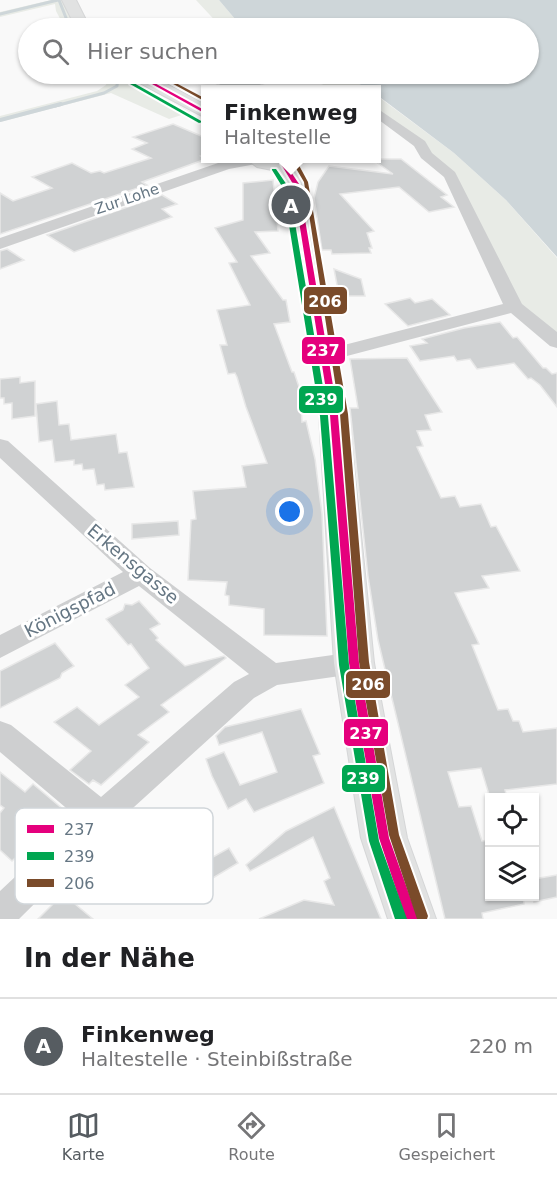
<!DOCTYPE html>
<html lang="de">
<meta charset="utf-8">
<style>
body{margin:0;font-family:"DejaVu Sans",sans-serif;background:#f2f2f2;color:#202124}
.controls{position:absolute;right:18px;bottom:18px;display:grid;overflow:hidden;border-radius:0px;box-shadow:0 2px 4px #0004}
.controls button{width:54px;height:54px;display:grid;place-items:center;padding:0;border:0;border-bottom:2px solid #e0e0e0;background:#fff;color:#202124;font:30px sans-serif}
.you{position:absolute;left:290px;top:512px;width:21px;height:21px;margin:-15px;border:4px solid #fff;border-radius:50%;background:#1a73e8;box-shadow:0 0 0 9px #1a73e833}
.badge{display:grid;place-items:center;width:39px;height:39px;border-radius:50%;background:#565c61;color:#fff;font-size:20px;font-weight:700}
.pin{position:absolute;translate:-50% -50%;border:3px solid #fff;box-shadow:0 2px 6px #0006}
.popup{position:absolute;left:201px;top:85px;width:180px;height:78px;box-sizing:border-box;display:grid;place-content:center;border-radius:0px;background:#fff;filter:drop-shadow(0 2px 4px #0005);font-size:20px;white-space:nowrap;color:#757577}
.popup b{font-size:22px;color:#202124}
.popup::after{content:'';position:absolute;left:50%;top:100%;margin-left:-12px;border:12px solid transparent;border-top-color:#fff}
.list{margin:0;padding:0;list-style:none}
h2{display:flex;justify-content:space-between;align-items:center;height:78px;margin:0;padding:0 24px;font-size:26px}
h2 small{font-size:20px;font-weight:400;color:#757577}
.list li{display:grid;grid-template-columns:39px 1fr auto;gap:18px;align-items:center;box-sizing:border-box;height:96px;padding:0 24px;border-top:2px solid #e0e0e0}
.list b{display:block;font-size:22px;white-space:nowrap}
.list p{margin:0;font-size:20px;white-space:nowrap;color:#757577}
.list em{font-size:20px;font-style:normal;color:#757577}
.icon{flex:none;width:33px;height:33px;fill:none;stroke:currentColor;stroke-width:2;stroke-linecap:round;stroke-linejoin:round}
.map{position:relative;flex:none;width:557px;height:919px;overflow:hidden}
.search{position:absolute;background:#fff;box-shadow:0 2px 4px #0004;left:18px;right:18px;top:18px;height:66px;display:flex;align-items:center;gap:15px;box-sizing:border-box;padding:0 21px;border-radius:33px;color:#757577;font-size:22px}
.sheet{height:174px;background:#fff}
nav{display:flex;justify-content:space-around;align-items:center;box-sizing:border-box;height:84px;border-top:2px solid #e0e0e0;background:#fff;font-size:16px;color:#757577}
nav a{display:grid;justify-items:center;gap:3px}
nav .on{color:#565c61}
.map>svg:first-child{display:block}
.green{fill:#e8ebe6}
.water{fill:#ced6d9}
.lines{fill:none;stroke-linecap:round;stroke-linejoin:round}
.stream-far1{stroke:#ced6d9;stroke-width:3}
.stream{stroke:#ced6d9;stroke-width:4}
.building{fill:#d0d2d3;stroke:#e8e8e8;stroke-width:1.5}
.secondary-casing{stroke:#d5d6d7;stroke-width:2}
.street{fill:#cecfd0;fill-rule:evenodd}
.secondary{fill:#e1e2e2;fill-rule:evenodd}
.bus-1-casing{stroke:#fff;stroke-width:4}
.bus-2-casing{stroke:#fff;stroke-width:4}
.bus-3-casing{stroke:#fff;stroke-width:4}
.bus-1{fill:#e5007d;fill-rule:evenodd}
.bus-2{fill:#00a651;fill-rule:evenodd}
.bus-3{fill:#7a4b2a;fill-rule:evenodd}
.labels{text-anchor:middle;stroke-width:6;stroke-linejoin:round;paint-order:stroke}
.far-street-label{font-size:15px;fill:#657683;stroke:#fff}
.street-label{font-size:18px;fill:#657683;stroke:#fff}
.key{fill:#fff;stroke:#d1d6da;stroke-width:1.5}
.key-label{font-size:16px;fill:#657683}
.line-badge{stroke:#fff;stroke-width:2}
.badge-label{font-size:16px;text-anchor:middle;font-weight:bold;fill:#fff}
</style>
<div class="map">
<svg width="557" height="919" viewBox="0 0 557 919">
<rect width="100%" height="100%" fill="#f9f9f9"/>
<!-- green -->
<g class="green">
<polygon points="51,0 62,0 77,28 65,28 56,11 55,4 0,17 0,12"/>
<polygon points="196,0 219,0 235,19 253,28 222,28"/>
<polygon points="106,74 127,74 156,94 191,112 169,119 111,93 0,122 0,116 97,91 106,85 109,75"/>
<polygon points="302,74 339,74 369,89 331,89"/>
<polygon points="376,95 454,153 506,200 557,258 557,336 515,302 456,179 377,115"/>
</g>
<!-- water -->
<polygon class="water" points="219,0 557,0 557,257 506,200 454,153 377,95 376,89 369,89 339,74 528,74 528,28 253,28 235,19"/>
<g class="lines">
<!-- stream-far1 -->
<g class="stream-far1">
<polyline points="59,0 70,28"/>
<polyline points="0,14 58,0"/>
<polyline points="55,106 104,93 117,86 118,76 115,74"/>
</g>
<!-- stream -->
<polyline class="stream" points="0,120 61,104"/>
</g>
<!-- building -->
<g class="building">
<polygon points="231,74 241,74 273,90 228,90 208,79"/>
<polygon points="173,124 206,138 206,155 201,156 206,159 142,182 147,185 0,234 0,193 13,201 52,188 32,177 72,163 91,173 100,171 104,173 151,158 132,149 147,143 133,137"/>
<polygon points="372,159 401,159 447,195 441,197 454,207 429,212 399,187 340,194 374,231 367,233 372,248 369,248 371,253 332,254 331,250 322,250 314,198 318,182 329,166 393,174"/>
<polygon points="273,180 278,231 255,232 270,253 251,256 283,300 286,300 290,322 274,324 292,372 294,372 300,390 302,422 306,421 315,459 322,514 327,636 264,635 264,609 229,605 229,596 225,595 227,582 188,580 191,520 196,519 193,491 246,487 242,466 267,463 246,407 237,377 235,373 228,374 220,345 227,345 217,310 250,305 229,263 237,262 215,228 243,220 243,183"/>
<polygon points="162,195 177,204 162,209 172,217 74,252 47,235"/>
<polygon points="7,249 24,260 0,269 0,251"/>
<polygon points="334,269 361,279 365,296 343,296 342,292 338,290"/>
<polygon points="410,298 415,303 432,299 450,315 408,326 385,304"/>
<polygon points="500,322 513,338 517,337 543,368 546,368 552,374 557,373 557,407 540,385 531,378 528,379 514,363 477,369 470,359 457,361 454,356 420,361 410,346 427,343 422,339 464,328"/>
<polygon points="407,358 442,412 425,415 431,430 417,431 423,446 417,447 441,498 455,496 460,507 481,504 491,527 496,526 520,571 482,576 489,588 455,593 479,644 472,645 498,710 508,709 513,721 519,721 523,732 557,728 557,784 505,790 507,798 490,798 481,768 448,772 459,807 471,806 482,841 489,840 489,897 523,897 524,904 482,913 483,919 445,919 378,640 368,576 350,408 358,408 350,359"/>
<polygon points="20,377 20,383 35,381 35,416 12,419 12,403 4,404 4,398 0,398 0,379"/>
<polygon points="57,401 59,425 69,424 71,440 116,434 119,453 127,452 134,487 105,490 104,484 97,485 94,469 83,470 82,464 74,465 74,460 55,462 52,440 39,442 36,404"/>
<polygon points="178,521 179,535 132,539 132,524"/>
<polygon points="139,601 160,624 150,629 158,638 156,640 185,666 224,656 226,658 161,705 169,712 138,735 149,742 127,762 101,785 93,780 89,784 70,770 91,751 54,722 77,707 99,725 139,697 125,685 149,668 131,644 128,645 106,619 123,610 125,604 132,605"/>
<polygon points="55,643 74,666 62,673 60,678 0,708 0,671"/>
<polygon points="301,709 320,754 313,756 324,783 254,812 246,799 228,809 212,776 206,759 224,752 240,785 277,772 262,732 219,745 216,736 225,727"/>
<polygon points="0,772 25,792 33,784 64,810 25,845 27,847 12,861 0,850 0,813 4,808 0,805"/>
<polygon points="334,807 381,919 259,919 304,900 334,905 324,881 330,878 313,837 250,871 246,865 286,831"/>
<polygon points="128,816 142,827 126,843 111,832"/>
<polygon points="229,848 238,863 181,897 170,881"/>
<polygon points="557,875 557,897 534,902 534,879"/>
<polygon points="63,894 93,919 38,919"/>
</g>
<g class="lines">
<defs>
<g id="secondary">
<polygon points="62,0 76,0 90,28 76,28"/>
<polygon points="128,74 148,74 206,105 206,118 130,78"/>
<polygon points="245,158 304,158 295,166 307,184 349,415 374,663 407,838 436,919 388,919 361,838 334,663 319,415 285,184 277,171 257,167"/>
</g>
</defs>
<!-- secondary casing -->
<use href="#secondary" class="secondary-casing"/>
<!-- street -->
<g class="street">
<polygon points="381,111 425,141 432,153 455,172 522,304 557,332 557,348 550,346 511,313 324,362 317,360 314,356 317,352 503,304 444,177 421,158 414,146 379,120 376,121 376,112"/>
<polygon points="239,158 263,160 261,163 229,169 0,249 0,238 221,162"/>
<polygon points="0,439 8,441 150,568 276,663 354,652 364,655 368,663 364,671 354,674 277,685 254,698 112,827 19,919 0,919 0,891 78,818 0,752 0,721 11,725 101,797 234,682 249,674 139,586 0,658 0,635 123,572 0,458"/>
</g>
<!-- secondary -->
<use href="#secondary" class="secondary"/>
<defs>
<g id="bus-1">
<polygon points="134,74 138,74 206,111 206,114"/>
<polygon points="281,163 285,163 299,184 338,415 359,663 389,838 418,919 406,919 379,838 349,663 330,415 293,184 281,164"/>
</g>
<g id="bus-2">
<polygon points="130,82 132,82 203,122 199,123 130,84"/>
<polygon points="272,169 276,169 289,188 328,416 349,665 379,841 407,919 395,919 369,841 339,665 320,416 283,188 272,170"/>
</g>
<g id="bus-3">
<polygon points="155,74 159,74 206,99 206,102"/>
<polygon points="290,158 295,158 308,182 348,414 369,662 399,835 428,916 427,919 417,919 389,835 359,662 340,414 304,182"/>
</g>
</defs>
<!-- bus-1 casing -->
<use href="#bus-1" class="bus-1-casing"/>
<!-- bus-2 casing -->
<use href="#bus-2" class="bus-2-casing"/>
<!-- bus-3 casing -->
<use href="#bus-3" class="bus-3-casing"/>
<!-- bus-1 -->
<use href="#bus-1" class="bus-1"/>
<!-- bus-2 -->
<use href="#bus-2" class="bus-2"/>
<!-- bus-3 -->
<use href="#bus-3" class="bus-3"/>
</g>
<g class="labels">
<!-- far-street labels -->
<g class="far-street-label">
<text transform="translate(127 199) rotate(-19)" y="5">Zur Lohe</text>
</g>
<!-- street labels -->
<g class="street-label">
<text transform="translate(133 564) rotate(40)" y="6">Erkensgasse</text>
<text transform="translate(70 610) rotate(-27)" y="6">Königspfad</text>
</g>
</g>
<!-- legend -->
<rect x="15" y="808" width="198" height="96" rx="9" class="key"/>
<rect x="27" y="825" width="27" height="8" fill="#e5007d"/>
<rect x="27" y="852" width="27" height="8" fill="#00a651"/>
<rect x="27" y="879" width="27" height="8" fill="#7a4b2a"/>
<g class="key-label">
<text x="64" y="835">237</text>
<text x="64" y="862">239</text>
<text x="64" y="889">206</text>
</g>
<g class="line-badge">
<rect x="303" y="286" width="45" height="29" rx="6" fill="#7a4b2a"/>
<rect x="301" y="336" width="45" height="29" rx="6" fill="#e5007d"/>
<rect x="298" y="385" width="46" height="29" rx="6" fill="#00a651"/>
<rect x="345" y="670" width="46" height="29" rx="6" fill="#7a4b2a"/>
<rect x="343" y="718" width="46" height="29" rx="6" fill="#e5007d"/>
<rect x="341" y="764" width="45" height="29" rx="6" fill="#00a651"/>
</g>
<g class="badge-label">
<text x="325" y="307">206</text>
<text x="323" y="356">237</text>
<text x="321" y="405">239</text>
<text x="368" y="690">206</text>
<text x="366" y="739">237</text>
<text x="363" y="784">239</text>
</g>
</svg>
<div class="controls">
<button><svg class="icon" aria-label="locate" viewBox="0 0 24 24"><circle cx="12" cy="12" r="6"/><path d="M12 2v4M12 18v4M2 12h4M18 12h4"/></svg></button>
<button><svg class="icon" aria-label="layers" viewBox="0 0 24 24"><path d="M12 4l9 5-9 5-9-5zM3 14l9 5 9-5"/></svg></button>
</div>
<div class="you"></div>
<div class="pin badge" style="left:291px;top:205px">A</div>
<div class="popup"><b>Finkenweg</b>Haltestelle</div>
<div class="search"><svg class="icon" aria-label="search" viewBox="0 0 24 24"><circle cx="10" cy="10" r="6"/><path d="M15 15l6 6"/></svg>Hier suchen</div>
</div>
<section class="sheet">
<h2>In der Nähe<small></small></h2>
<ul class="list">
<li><span class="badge">A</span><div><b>Finkenweg</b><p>Haltestelle · Steinbißstraße</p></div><em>220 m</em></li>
</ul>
</section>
<nav>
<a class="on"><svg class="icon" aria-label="map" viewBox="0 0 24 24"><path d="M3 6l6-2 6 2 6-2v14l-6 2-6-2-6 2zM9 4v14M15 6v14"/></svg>Karte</a>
<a><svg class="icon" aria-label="directions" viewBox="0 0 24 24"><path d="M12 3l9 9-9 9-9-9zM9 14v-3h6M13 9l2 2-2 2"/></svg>Route</a>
<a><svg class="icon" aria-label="saved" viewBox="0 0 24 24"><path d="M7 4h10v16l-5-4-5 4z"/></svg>Gespeichert</a>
</nav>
